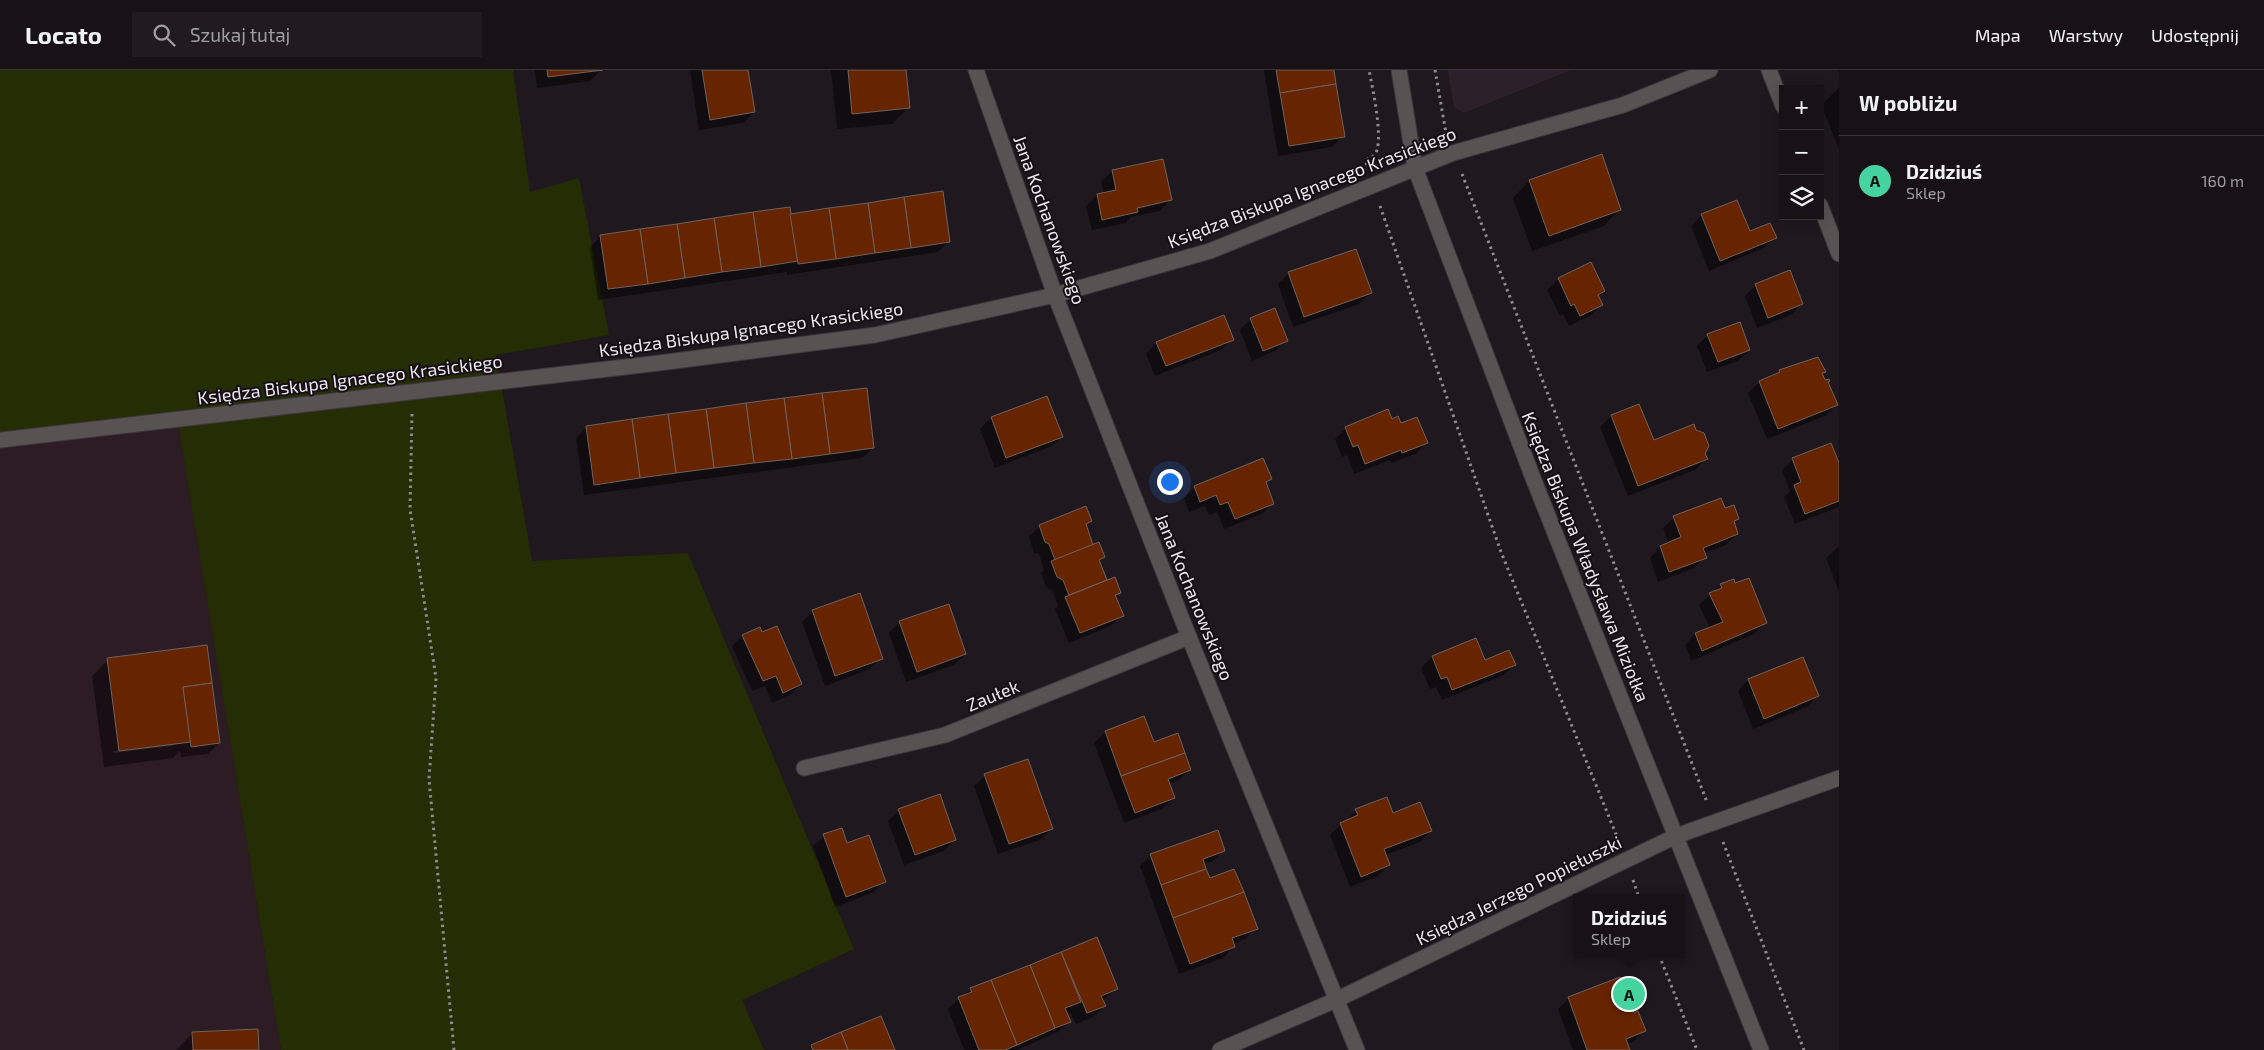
<!DOCTYPE html>
<html lang="pl">
<meta charset="utf-8">
<style>
body{margin:0;font-family:"Exo 2",sans-serif;background:#211b20;color:#f1f3f6}
.controls{position:absolute;right:15px;top:15px;display:grid;overflow:hidden;border-radius:0px;box-shadow:0 2px 12px #0003}
.controls button{width:45px;height:45px;display:grid;place-items:center;padding:0;border:0;border-bottom:1px solid #363236;background:#181217;color:#f1f3f6;font:25px sans-serif}
.you{position:absolute;left:1169px;top:411px;width:18px;height:18px;margin:-12px;border:4px solid #fff;border-radius:50%;background:#1a73e8;box-shadow:0 0 0 8px #1a73e833}
.badge{display:grid;place-items:center;width:32px;height:32px;border-radius:50%;background:#45d49f;color:#111;font-size:16px;font-weight:700}
.pin{position:absolute;translate:-50% -50%;border:2px solid #fff;box-shadow:0 1px 5px #0006}
.popup{position:absolute;left:1573px;top:824px;width:112px;height:65px;box-sizing:border-box;display:grid;place-content:center;border-radius:0px;background:#181217;filter:drop-shadow(0 1px 4px #0005);font-size:16px;white-space:nowrap;color:#9f9ea1}
.popup b{font-size:19px;color:#f1f3f6}
.popup::after{content:'';position:absolute;left:50%;top:100%;margin-left:-10px;border:10px solid transparent;border-top-color:#181217}
.list{margin:0;padding:0;list-style:none}
h2{display:flex;justify-content:space-between;align-items:center;height:65px;margin:0;padding:0 20px;font-size:21px}
h2 small{font-size:16px;font-weight:400;color:#9f9ea1}
.list li{display:grid;grid-template-columns:32px 1fr auto;gap:15px;align-items:center;box-sizing:border-box;height:90px;padding:0 20px;border-top:1px solid #363236}
.list b{display:block;font-size:19px;white-space:nowrap}
.list p{margin:0;font-size:16px;white-space:nowrap;color:#9f9ea1}
.list em{font-size:16px;font-style:normal;color:#9f9ea1}
.icon{flex:none;width:28px;height:28px;fill:none;stroke:currentColor;stroke-width:2;stroke-linecap:round;stroke-linejoin:round}
.map{position:relative;flex:none;width:1839px;height:980px;overflow:hidden}
header{display:flex;align-items:center;gap:30px;box-sizing:border-box;height:70px;padding:0 25px;background:#181217;border-bottom:1px solid #363236}
header strong{font-size:24px}
nav{display:flex;gap:28px;margin-inline-start:auto;font-size:18px}
.search{width:350px;height:45px;background:#211b20;display:flex;align-items:center;gap:12px;box-sizing:border-box;padding:0 18px;border-radius:0px;color:#9f9ea1;font-size:19px}
main{display:flex}
aside{flex:1;background:#181217}
.map>svg:first-child{display:block}
.built{fill:#2c202b}
.industrial{fill:#2d1c24}
.green{fill:#242d03}
.shadow{fill:#0007;fill-rule:evenodd}
.building{fill:#662401;stroke:#6f635e}
.lines{fill:none;stroke-linecap:round;stroke-linejoin:round}
.minor-casing{stroke:#3d353c;stroke-width:17}
.path{stroke:#918a90;stroke-width:3;stroke-dasharray:2.5 4;stroke-linecap:butt}
.minor{stroke:#585252;stroke-width:15}
.labels{text-anchor:middle;stroke-width:4;stroke-linejoin:round;paint-order:stroke}
.street-label{font-size:18px;fill:#ede8ed;stroke:#160f16}
</style>
<header>
<strong>Locato</strong>
<div class="search"><svg class="icon" aria-label="search" viewBox="0 0 24 24"><circle cx="10" cy="10" r="6"/><path d="M15 15l6 6"/></svg>Szukaj tutaj</div>
<nav><a>Mapa</a><a>Warstwy</a><a>Udostępnij</a></nav>
</header>
<main>
<div class="map">
<svg width="1839" height="980" viewBox="0 0 1839 980">
<rect width="100%" height="100%" fill="#20181f"/>
<!-- built -->
<polygon class="built" points="1448,0 1571,0 1464,43 1454,37"/>
<!-- industrial -->
<polygon class="industrial" points="177,348 281,980 0,980 0,370"/>
<!-- green -->
<polygon class="green" points="0,0 513,0 530,122 579,108 609,265 496,285 532,491 688,483 854,879 742,930 764,980 281,980 177,348 0,370"/>
<!-- shadow -->
<g class="shadow">
<polygon points="535,0 601,0 590,11 537,18"/>
<polygon points="690,0 747,0 754,42 743,53 699,60"/>
<polygon points="831,0 905,0 908,38 892,54 837,59"/>
<polygon points="1264,0 1333,0 1343,66 1332,77 1278,86"/>
<polygon points="1839,18 1839,79 1821,35"/>
<polygon points="1601,86 1620,139 1604,156 1532,181 1513,128 1529,111"/>
<path d="M1112,101L1170,130L1160,141L1131,147L1126,153L1092,160L1086,136L1097,125L1104,124L1101,112ZM1160,132V134L1131,141L1130,138Z"/>
<polygon points="1702,145 1749,163 1775,168 1764,178 1709,201 1691,156"/>
<polygon points="789,146 949,171 938,182 787,205 787,202 598,230 590,177 601,166"/>
<polygon points="1591,193 1604,221 1598,227 1601,235 1591,245 1569,256 1563,244 1560,246 1547,220 1558,209"/>
<polygon points="1289,203 1370,223 1359,234 1293,257 1278,214"/>
<polygon points="1756,215 1802,234 1791,245 1757,258 1745,226"/>
<polygon points="1251,249 1286,270 1275,281 1252,291 1240,260"/>
<polygon points="1708,265 1749,280 1738,291 1707,302 1697,276"/>
<polygon points="1232,269 1221,280 1155,306 1146,284 1156,273"/>
<polygon points="1824,301 1822,304 1836,335 1825,346 1767,369 1748,323 1759,312 1776,305 1780,302"/>
<polygon points="1046,328 1061,367 1050,377 995,398 980,359 991,348"/>
<polygon points="1638,335 1653,372 1704,384 1706,389 1695,400 1628,426 1600,357 1611,346"/>
<polygon points="1400,355 1426,373 1416,384 1391,393 1390,390 1354,404 1347,385 1342,387 1335,369 1346,358"/>
<polygon points="587,357 873,378 862,388 584,425 576,368"/>
<polygon points="1793,389 1839,397 1839,437 1795,454 1784,427 1790,421 1782,400"/>
<polygon points="1270,409 1265,414 1273,433 1262,444 1224,459 1217,442 1209,445 1205,436 1189,442 1184,428 1195,417"/>
<polygon points="1724,440 1738,449 1733,454 1737,464 1726,475 1704,483 1705,487 1694,498 1658,512 1650,488 1660,477 1669,473 1663,458 1674,447"/>
<polygon points="1090,451 1085,456 1093,476 1104,487 1099,492 1107,512 1119,522 1115,527 1122,545 1111,556 1069,573 1055,539 1058,536 1053,521 1046,517 1041,503 1044,500 1039,484 1034,483 1029,467 1040,456"/>
<polygon points="1839,476 1839,522 1826,488"/>
<polygon points="1721,515 1765,553 1754,564 1691,591 1685,575 1695,564 1710,558 1699,535"/>
<polygon points="813,541 881,588 870,599 825,616 802,552"/>
<polygon points="900,552 965,584 954,595 906,612 889,563"/>
<polygon points="742,566 801,614 790,625 772,633 765,616 752,621 732,576"/>
<polygon points="1475,570 1484,591 1514,595 1504,605 1442,630 1436,617 1430,619 1421,598 1432,587"/>
<polygon points="1802,588 1818,626 1807,637 1753,659 1738,621 1748,610"/>
<path d="M108,590L219,673L208,684L181,687L180,681L173,688L104,697L92,606ZM173,673V676L113,683V681Z"/>
<polygon points="1143,648 1153,674 1190,699 1179,710 1168,714 1173,728 1162,739 1124,753 1094,673 1105,662"/>
<polygon points="985,706 1051,759 1040,770 998,784 974,716"/>
<polygon points="899,740 955,770 944,781 904,795 888,751"/>
<polygon points="1356,741 1431,761 1420,772 1385,785 1389,795 1378,806 1350,817 1330,765"/>
<polygon points="824,766 846,775 885,811 874,822 835,837 813,776"/>
<polygon points="1223,780 1213,791 1203,794 1209,810 1256,858 1245,869 1233,874 1234,877 1223,888 1179,904 1140,796 1151,785"/>
<polygon points="1096,868 1116,919 1102,931 1104,936 1093,947 1076,954 1070,942 1066,944 1069,951 1058,962 1017,980 964,980 948,939 959,929 971,919"/>
<polygon points="1569,928 1633,944 1644,961 1633,972 1627,974 1629,980 1573,980 1558,939"/>
<polygon points="193,963 258,980 176,980"/>
</g>
<!-- building -->
<g class="building">
<polygon points="547,0 603,0 548,7"/>
<polygon points="702,0 748,0 755,42 710,50"/>
<polygon points="848,0 906,0 910,38 852,44"/>
<polygon points="1276,0 1334,0 1336,14 1280,23"/>
<polygon points="1336,14 1345,67 1289,76 1280,23"/>
<polygon points="1602,84 1621,140 1549,166 1529,110"/>
<polygon points="1163,89 1172,130 1137,138 1138,142 1102,150 1097,124 1116,120 1112,100"/>
<polygon points="943,121 950,172 911,178 904,127"/>
<polygon points="904,127 911,178 875,183 868,133"/>
<polygon points="1737,130 1750,161 1770,153 1777,168 1720,191 1701,144"/>
<polygon points="868,133 875,183 836,189 829,138"/>
<polygon points="790,137 798,191 761,197 753,142"/>
<polygon points="829,138 836,189 798,194 790,144"/>
<polygon points="753,142 761,197 722,202 714,148"/>
<polygon points="714,148 722,202 685,208 677,154"/>
<polygon points="677,154 685,208 648,214 640,159"/>
<polygon points="640,159 648,214 608,219 600,165"/>
<polygon points="1356,179 1372,223 1304,247 1288,202"/>
<polygon points="1591,192 1605,221 1598,225 1603,235 1580,246 1574,234 1571,236 1558,208"/>
<polygon points="1790,200 1803,234 1768,248 1755,214"/>
<polygon points="1275,238 1288,271 1263,281 1250,248"/>
<polygon points="1224,245 1234,270 1166,296 1156,272"/>
<polygon points="1740,252 1750,280 1718,292 1707,264"/>
<polygon points="1818,287 1826,302 1822,303 1825,310 1829,309 1830,311 1828,312 1838,335 1778,359 1759,311 1780,302 1779,300"/>
<polygon points="867,318 874,378 830,384 822,323"/>
<polygon points="822,323 830,384 792,389 784,328"/>
<polygon points="1047,326 1063,367 1006,388 991,347"/>
<polygon points="784,328 792,389 754,393 746,333"/>
<polygon points="746,333 754,393 714,398 706,339"/>
<polygon points="1639,334 1654,370 1694,354 1696,360 1704,363 1709,376 1705,384 1708,389 1638,416 1611,345"/>
<polygon points="706,339 714,398 676,403 668,344"/>
<polygon points="1388,339 1392,349 1398,346 1401,353 1417,347 1428,373 1402,383 1401,380 1365,394 1358,375 1353,377 1345,357"/>
<polygon points="668,344 676,403 640,408 632,349"/>
<polygon points="632,349 640,408 594,415 586,356"/>
<polygon points="1831,373 1839,393 1839,431 1805,444 1794,415 1801,412 1792,388"/>
<polygon points="1263,388 1272,409 1266,412 1274,434 1235,449 1228,432 1220,435 1216,425 1200,432 1194,416"/>
<polygon points="1721,428 1725,438 1734,435 1739,449 1734,451 1738,464 1703,478 1707,488 1669,502 1660,476 1681,467 1673,446"/>
<polygon points="1086,436 1092,451 1086,454 1093,475 1055,490 1049,474 1045,472 1039,455"/>
<polygon points="1099,472 1105,487 1099,490 1107,510 1069,525 1063,510 1057,507 1051,491"/>
<polygon points="1115,507 1121,523 1115,525 1124,546 1080,563 1065,527"/>
<polygon points="1749,508 1767,553 1702,581 1695,563 1723,552 1709,523 1722,518 1720,514 1734,509 1735,513"/>
<polygon points="860,523 883,589 835,606 812,540"/>
<polygon points="949,534 966,584 917,602 899,551"/>
<polygon points="777,556 802,614 783,623 776,606 763,611 742,565 760,557 762,562"/>
<polygon points="1476,568 1485,590 1509,580 1516,595 1452,620 1447,607 1441,609 1432,586"/>
<polygon points="207,575 212,613 183,617 191,672 119,681 107,588"/>
<polygon points="1803,587 1819,626 1764,649 1748,609"/>
<polygon points="212,613 220,673 191,677 183,617"/>
<polygon points="1144,646 1154,672 1178,663 1185,683 1121,706 1105,661"/>
<polygon points="1185,683 1191,700 1168,709 1175,728 1135,743 1121,706"/>
<polygon points="1028,689 1053,759 1009,774 984,704"/>
<polygon points="940,724 956,770 915,785 898,739"/>
<polygon points="1387,727 1393,743 1420,732 1432,761 1384,779 1390,795 1361,807 1340,753 1358,745 1355,739"/>
<polygon points="842,758 847,773 869,765 886,812 846,827 823,764"/>
<polygon points="1218,760 1225,781 1203,789 1206,799 1161,815 1150,784"/>
<polygon points="1206,799 1210,808 1234,799 1244,822 1173,848 1161,815"/>
<polygon points="1244,822 1258,859 1232,868 1235,877 1190,894 1173,848"/>
<polygon points="1097,867 1118,919 1101,926 1106,936 1087,943 1061,882"/>
<polygon points="1061,882 1081,932 1065,938 1071,952 1055,958 1030,895"/>
<polygon points="1030,895 1055,958 1017,975 991,910"/>
<polygon points="1620,907 1634,943 1638,941 1646,961 1626,969 1630,980 1587,980 1568,927"/>
<polygon points="991,910 1017,975 1005,980 979,980 958,927 972,922 970,918"/>
<polygon points="881,946 895,980 848,980 841,962"/>
<polygon points="258,959 259,980 193,980 192,962"/>
<polygon points="841,962 848,980 813,980 811,975"/>
</g>
<g class="lines">
<defs>
<g id="minor">
<polyline points="976,0 1055,225 1189,567 1357,980"/>
<polyline points="1399,0 1415,98 1533,408 1761,980"/>
<polyline points="1769,0 1783,36"/>
<polyline points="1820,135 1839,184"/>
<polyline points="0,370 659,293 875,265 1055,225 1210,181 1453,83 1623,35 1710,0"/>
<polyline points="804,698 945,665 1189,567"/>
<polyline points="1220,980 1336,930 1676,766 1839,708"/>
</g>
</defs>
<!-- minor casing -->
<use href="#minor" class="minor-casing"/>
<!-- path -->
<g class="path">
<polyline points="1435,0 1446,63"/>
<path d="M1367,95L1365,90C1371,88 1375,86 1377,80C1382,62 1373,20 1369,0"/>
<polyline points="1462,104 1707,732"/>
<polyline points="1380,136 1501,482 1618,769"/>
<polyline points="412,344 410,439 436,608 429,709 454,980"/>
<polyline points="1723,772 1804,980"/>
<polyline points="1633,810 1639,828"/>
<polyline points="1659,885 1697,980"/>
</g>
<!-- minor -->
<use href="#minor" class="minor"/>
</g>
<g class="labels">
<!-- street labels -->
<g class="street-label">
<text transform="translate(1312 118) rotate(-21)" y="6">Księdza Biskupa Ignacego Krasickiego</text>
<text transform="translate(1049 150) rotate(70)" y="6">Jana Kochanowskiego</text>
<text transform="translate(751 260) rotate(-8)" y="6">Księdza Biskupa Ignacego Krasickiego</text>
<text transform="translate(350 310) rotate(-7)" y="6">Księdza Biskupa Ignacego Krasickiego</text>
<text transform="translate(1585 487) rotate(68)" y="6">Księdza Biskupa Władysława Miziołka</text>
<text transform="translate(1194 527) rotate(68)" y="6">Jana Kochanowskiego</text>
<text transform="translate(993 626) rotate(-22)" y="6">Zaułek</text>
<text transform="translate(1519 821) rotate(-26)" y="6">Księdza Jerzego Popiełuszki</text>
</g>
</g>
</svg>
<div class="controls">
<button>+</button>
<button>−</button>
<button><svg class="icon" aria-label="layers" viewBox="0 0 24 24"><path d="M12 4l9 5-9 5-9-5zM3 14l9 5 9-5"/></svg></button>
</div>
<div class="you"></div>
<div class="pin badge" style="left:1629px;top:924px">A</div>
<div class="popup"><b>Dzidziuś</b>Sklep</div>
</div>
<aside>
<h2>W pobliżu<small></small></h2>
<ul class="list">
<li><span class="badge">A</span><div><b>Dzidziuś</b><p>Sklep</p></div><em>160 m</em></li>
</ul>
</aside>
</main>
